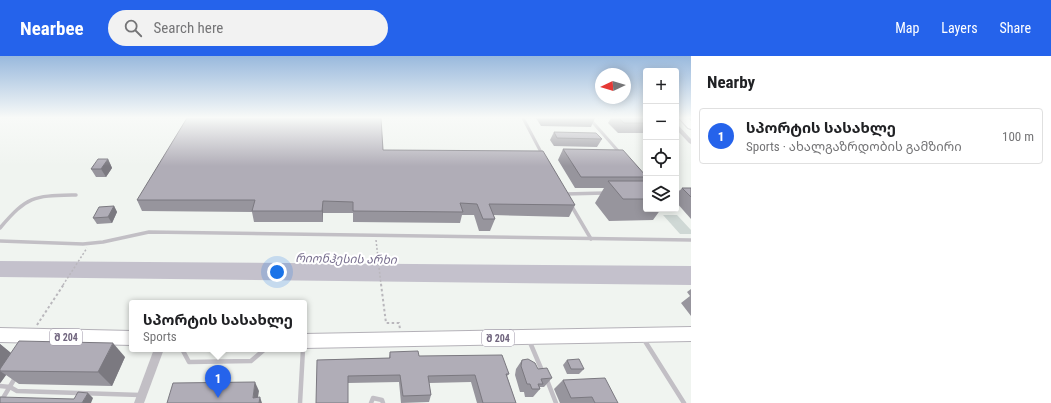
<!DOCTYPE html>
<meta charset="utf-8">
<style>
body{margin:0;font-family:"Roboto Condensed","Noto Sans Georgian",sans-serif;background:#f2f2f2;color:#202124}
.controls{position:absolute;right:12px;top:12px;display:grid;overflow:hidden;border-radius:4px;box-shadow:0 2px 10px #0003}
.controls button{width:36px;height:36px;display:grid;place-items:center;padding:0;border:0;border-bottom:1px solid #e0e0e0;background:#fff;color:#202124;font:20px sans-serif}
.compass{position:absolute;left:595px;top:12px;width:36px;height:36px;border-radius:50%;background:#fff;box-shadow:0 2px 10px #0003;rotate:266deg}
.you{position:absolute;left:277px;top:216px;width:14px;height:14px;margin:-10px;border:3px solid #fff;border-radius:50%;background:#1a73e8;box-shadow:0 0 0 6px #1a73e833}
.badge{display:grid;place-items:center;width:26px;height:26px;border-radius:50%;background:#2563eb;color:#fff;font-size:13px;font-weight:700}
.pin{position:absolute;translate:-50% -33px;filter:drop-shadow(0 1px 2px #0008)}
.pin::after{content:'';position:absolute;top:21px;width:14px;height:12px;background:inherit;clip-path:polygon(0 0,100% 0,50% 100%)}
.popup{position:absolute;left:129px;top:244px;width:178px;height:52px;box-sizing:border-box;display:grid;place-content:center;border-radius:4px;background:#fff;filter:drop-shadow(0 1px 3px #0005);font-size:13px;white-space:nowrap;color:#757577}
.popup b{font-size:15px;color:#202124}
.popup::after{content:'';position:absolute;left:50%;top:100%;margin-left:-8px;border:8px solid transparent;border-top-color:#fff}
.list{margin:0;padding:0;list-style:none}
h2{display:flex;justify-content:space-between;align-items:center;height:52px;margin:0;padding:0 16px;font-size:17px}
h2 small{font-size:13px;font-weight:400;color:#757577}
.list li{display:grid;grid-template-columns:26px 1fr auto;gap:12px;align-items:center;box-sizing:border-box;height:56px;margin:0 8px 8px;padding:0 8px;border:1px solid #e0e0e0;border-radius:4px}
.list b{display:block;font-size:15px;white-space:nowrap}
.list p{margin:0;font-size:13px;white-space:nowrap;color:#757577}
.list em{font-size:13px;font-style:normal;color:#757577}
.icon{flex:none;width:22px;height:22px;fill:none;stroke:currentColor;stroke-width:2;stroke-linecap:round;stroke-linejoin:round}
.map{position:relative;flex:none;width:691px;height:347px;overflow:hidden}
header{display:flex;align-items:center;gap:24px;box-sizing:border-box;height:56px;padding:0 20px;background:#2563eb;color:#fff}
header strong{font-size:19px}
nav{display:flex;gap:22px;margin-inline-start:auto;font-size:14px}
.search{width:280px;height:36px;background:#f2f2f2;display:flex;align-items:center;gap:10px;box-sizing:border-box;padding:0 14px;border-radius:22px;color:#757577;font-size:15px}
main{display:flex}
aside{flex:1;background:#fff}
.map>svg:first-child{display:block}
.green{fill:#cfd8d5}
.water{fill:#c4c1cc}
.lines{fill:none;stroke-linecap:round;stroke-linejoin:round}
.primary-casing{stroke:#b4b1b8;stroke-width:2}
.path-far1{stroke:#b9b7bc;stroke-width:1.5;stroke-dasharray:2 2;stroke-linecap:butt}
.path{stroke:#b9b7bc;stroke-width:2;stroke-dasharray:2.5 2.5;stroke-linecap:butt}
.service-far2{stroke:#c2bfc5;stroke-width:3}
.service-far1{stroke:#c2bfc5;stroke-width:3.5}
.service{stroke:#c2bfc5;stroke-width:4.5}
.minor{fill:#c2bfc5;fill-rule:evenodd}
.primary{fill:#fff;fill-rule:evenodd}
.wall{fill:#97959d}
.shaded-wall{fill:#7b7980}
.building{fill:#b0adb7;stroke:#7b7980}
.labels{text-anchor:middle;stroke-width:4;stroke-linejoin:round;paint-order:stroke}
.shield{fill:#fff;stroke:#9b93a5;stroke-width:1}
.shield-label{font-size:10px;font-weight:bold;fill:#70657e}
.water-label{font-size:12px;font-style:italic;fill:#79708f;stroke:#fff}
</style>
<header>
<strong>Nearbee</strong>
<div class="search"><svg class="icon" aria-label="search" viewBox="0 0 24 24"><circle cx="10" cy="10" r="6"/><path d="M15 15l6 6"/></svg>Search here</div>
<nav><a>Map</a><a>Layers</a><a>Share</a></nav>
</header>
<main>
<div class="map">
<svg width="691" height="347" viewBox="0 0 691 347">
<rect width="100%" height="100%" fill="#f0f4f0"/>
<!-- green -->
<polygon class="green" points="663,159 677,159 691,174 691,178 680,178"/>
<!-- water -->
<polygon class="water" points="0,205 691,210 691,229 0,221"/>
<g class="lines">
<defs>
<g id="primary">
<polygon points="679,62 688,62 691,65 691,73 688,72"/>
<polygon points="691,271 691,285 304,292 304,278"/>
<polygon points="0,272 132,275 132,289 0,286"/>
</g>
</defs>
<!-- primary casing -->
<use href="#primary" class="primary-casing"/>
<!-- path-far1 -->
<g class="path-far1">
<polyline points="376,184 381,229"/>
<polyline points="63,229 87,192"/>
</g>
<!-- path -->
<g class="path">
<polyline points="381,228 386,267 399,267 400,273"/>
<polyline points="37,269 64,228"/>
</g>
<!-- service-far2 -->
<g class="service-far2">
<polyline points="523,62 542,98"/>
<polyline points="589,62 619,96"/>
</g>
<!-- service-far1 -->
<g class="service-far1">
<polyline points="676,136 691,136"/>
<polyline points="565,138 605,137"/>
<polyline points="571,149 591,183"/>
<path d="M0,172C28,139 34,140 76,139"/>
<polyline points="0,185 83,188 103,186 149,176 691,184"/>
</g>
<!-- service -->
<g class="service">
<polyline points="643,282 684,347"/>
<polyline points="529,284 543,317"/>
<polyline points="182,293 189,306 251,305 265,293"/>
<polyline points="547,324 556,347"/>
<polyline points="0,330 10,331 17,335 140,339"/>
<polyline points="0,347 15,322"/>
<polyline points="300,347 303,293"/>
<polyline points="371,347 373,342 382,344 383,347"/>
</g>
<!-- minor -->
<g class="minor">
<polygon points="676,68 678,69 691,83 691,88 689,87 676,73"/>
<polygon points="154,293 164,293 144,347 134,347"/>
</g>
<!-- primary -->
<use href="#primary" class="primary"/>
</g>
<!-- wall -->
<g class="wall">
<polygon points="536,62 595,62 591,71 541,70"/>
<polygon points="611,62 646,62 646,77 618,77 608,67"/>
<polygon points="554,76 602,83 597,91 554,90 550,84"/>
<polygon points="563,93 646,120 646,124 645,125 646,125 646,153 661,153 653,164 609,165 595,147 604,132 575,132 558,104"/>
<polygon points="383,94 575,149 569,161 493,159 495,163 490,175 479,175 474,159 462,159 460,167 353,166 353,157 323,157 323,166 254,166 252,156 142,155 137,144"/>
<polygon points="108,103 112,112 106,121 96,121 91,113"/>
<polygon points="682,132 691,132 691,163 676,146 676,139"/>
<polygon points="114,150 117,156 112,167 97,168 93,162"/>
<polygon points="691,233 691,260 681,247 690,240 687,236"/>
<polygon points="0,288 11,297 125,301 112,330 19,328 6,319 1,326 0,327"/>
<polygon points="390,296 419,300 509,318 507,320 516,347 477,347 471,326 429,327 431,339 429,346 401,347 399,326 348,327 317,304 389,302"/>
<polygon points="522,304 538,313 552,322 544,331 540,331 540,333 533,341 525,341 524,336 520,336 515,319 516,313"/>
<polygon points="567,304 584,313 579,318 567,318 563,309"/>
<polygon points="563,324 618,347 560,347 554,333"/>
</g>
<!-- shaded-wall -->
<g class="shaded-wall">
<polygon points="108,103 112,112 106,121 101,113"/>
<polygon points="323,145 323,166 322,155"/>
<polygon points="114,150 117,156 112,167 108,161"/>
<polygon points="113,287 125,301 112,330 98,316"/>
<polygon points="0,288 17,302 0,315"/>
<polygon points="0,315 6,319 1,326 0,327"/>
<polygon points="255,326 259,335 257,347 253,342"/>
<polygon points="88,337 93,342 91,347 82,347"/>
<polygon points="260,341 262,347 259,347"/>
</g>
<!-- building -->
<g class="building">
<polygon points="187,62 381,62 383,94 543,95 575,149 489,148 495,163 483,163 477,148 460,147 463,156 353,155 353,146 323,145 322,155 252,155 255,144 137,144"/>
<polygon points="619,62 646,62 646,67 624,67"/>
<polygon points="554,76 596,77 602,83 557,82"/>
<polygon points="563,93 623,94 646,120 646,121 581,121"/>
<polygon points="98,103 108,103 101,113 91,113"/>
<polygon points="608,125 646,125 646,143 623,143"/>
<polygon points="682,132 691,132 691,141"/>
<polygon points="114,150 108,161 93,162 99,151"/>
<polygon points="19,285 113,287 98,316 0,315 0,313"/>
<polygon points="418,295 419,300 502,299 509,318 506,318 516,347 483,347 475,319 428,320 431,339 403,340 400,319 348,320 348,347 316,347 317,304 390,302 390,296"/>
<polygon points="528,303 535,307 538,313 547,312 552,322 541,323 543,328 538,328 540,333 532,333 530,328 527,328 521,310 522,304"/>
<polygon points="579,303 584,313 571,313 567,304"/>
<polygon points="605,322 618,347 595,347 592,341 571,342 563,324"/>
<polygon points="255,326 253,342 260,341 259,347 167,347 173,327"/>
<polygon points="78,336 88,337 82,347 0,347 0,341 74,343"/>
</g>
<!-- sky -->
<linearGradient id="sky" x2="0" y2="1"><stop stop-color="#99b9dd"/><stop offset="0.56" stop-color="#f8faf8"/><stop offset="1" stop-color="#f8faf8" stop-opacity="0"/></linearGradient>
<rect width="691" height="110" fill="url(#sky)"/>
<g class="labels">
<!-- shield labels -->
<g class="shield">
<rect x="50" y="273" width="32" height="16" rx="3"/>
<rect x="482" y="274" width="32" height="16" rx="3"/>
</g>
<g class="shield-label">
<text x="66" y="285">შ 204</text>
<text x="498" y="286">შ 204</text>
</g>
<!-- water labels -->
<g class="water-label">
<text transform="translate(346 203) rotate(1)" y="4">რიონჰესის არხი</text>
</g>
</g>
</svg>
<div class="controls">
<button>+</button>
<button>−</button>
<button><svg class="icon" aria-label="locate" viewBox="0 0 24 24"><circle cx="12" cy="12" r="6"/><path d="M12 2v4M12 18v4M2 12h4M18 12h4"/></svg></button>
<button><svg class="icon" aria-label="layers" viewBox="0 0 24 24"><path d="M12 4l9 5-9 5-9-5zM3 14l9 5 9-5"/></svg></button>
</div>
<svg class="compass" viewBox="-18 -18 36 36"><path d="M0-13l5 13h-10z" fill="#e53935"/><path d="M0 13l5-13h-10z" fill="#757577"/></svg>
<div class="you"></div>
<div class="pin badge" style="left:218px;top:342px">1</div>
<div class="popup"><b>სპორტის სასახლე</b>Sports</div>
</div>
<aside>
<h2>Nearby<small></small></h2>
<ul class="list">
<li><span class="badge">1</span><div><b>სპორტის სასახლე</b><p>Sports · ახალგაზრდობის გამზირი</p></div><em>100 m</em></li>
</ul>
</aside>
</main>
